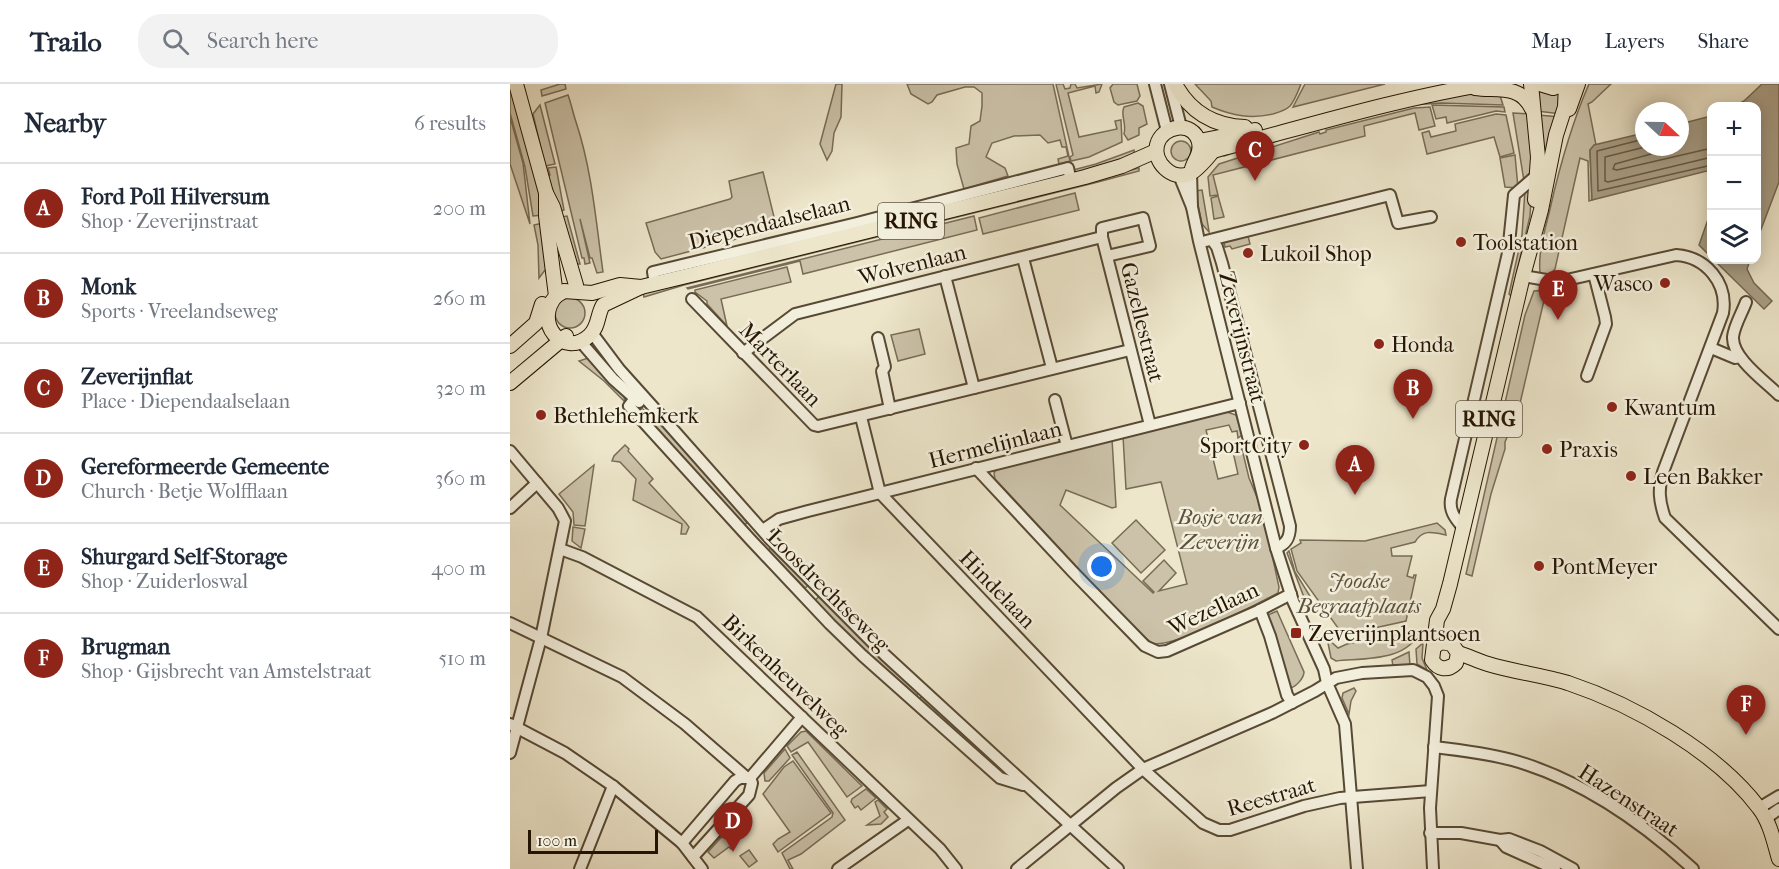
<!DOCTYPE html>
<meta charset="utf-8">
<style>
body{margin:0;font-family:"IM FELL French Canon",serif;background:#f2f2f3;color:#1f2937}
.controls{position:absolute;right:18px;top:18px;display:grid;overflow:hidden;border-radius:12px;box-shadow:0 3px 15px #0003}
.controls button{width:54px;height:54px;display:grid;place-items:center;padding:0;border:0;border-bottom:2px solid #e0e1e3;background:#fff;color:#1f2937;font:30px sans-serif}
.compass{position:absolute;left:1125px;top:18px;width:54px;height:54px;border-radius:50%;background:#fff;box-shadow:0 3px 15px #0003;rotate:112deg}
.scale{position:absolute;left:18px;bottom:15px;width:130px;box-sizing:border-box;padding-left:6px;border:3px solid #251502;border-top:0;font-size:16px;line-height:21px;white-space:nowrap;color:#251502;-webkit-text-stroke:4px #f3efdd;paint-order:stroke}
.you{position:absolute;left:592px;top:483px;width:21px;height:21px;margin:-15px;border:4px solid #fff;border-radius:50%;background:#1a73e8;box-shadow:0 0 0 9px #1a73e833}
.badge{display:grid;place-items:center;width:39px;height:39px;border-radius:50%;background:#8f2418;color:#fff;font-size:20px;font-weight:700}
.pin{position:absolute;translate:-50% -50px;filter:drop-shadow(0 2px 3px #0008)}
.pin::after{content:'';position:absolute;top:32px;width:21px;height:18px;background:inherit;clip-path:polygon(0 0,100% 0,50% 100%)}
.list{margin:0;padding:0;list-style:none}
h2{display:flex;justify-content:space-between;align-items:center;height:78px;margin:0;padding:0 24px;font-size:26px}
h2 small{font-size:20px;font-weight:400;color:#747a83}
.list li{display:grid;grid-template-columns:39px 1fr auto;gap:18px;align-items:center;box-sizing:border-box;height:90px;padding:0 24px;border-top:2px solid #e0e1e3}
.list b{display:block;font-size:22px;white-space:nowrap}
.list p{margin:0;font-size:20px;white-space:nowrap;color:#747a83}
.list em{font-size:20px;font-style:normal;color:#747a83}
.icon{flex:none;width:33px;height:33px;fill:none;stroke:currentColor;stroke-width:2;stroke-linecap:round;stroke-linejoin:round}
.map{position:relative;flex:none;width:1269px;height:785px;overflow:hidden}
header{display:flex;align-items:center;gap:36px;box-sizing:border-box;height:84px;padding:0 30px;background:#fff;border-bottom:2px solid #e0e1e3}
header strong{font-size:28px}
nav{display:flex;gap:33px;margin-inline-start:auto;font-size:21px}
.search{width:420px;height:54px;background:#f2f2f3;display:flex;align-items:center;gap:15px;box-sizing:border-box;padding:0 21px;border-radius:24px;color:#747a83;font-size:22px}
main{display:flex}
aside{flex:1;background:#fff}
.map>svg:first-child{display:block}
.green{fill:#cbc2a9;stroke:#786c56;stroke-width:1.5}
.water{fill:#a99f87;stroke:#746852;stroke-width:1.5}
.lines{fill:none;stroke-linecap:round;stroke-linejoin:round}
.shore{stroke:#675a44;stroke-width:1.5}
.minor-casing{stroke:#574934;stroke-width:14}
.major-casing{stroke:#251502;stroke-width:16}
.minor{stroke:#f3efdd;stroke-width:10}
.major{stroke:#ede6cb;stroke-width:14}
.poi-dot{fill:#8f2418;stroke:#f3efdd;stroke-width:2}
.labels{text-anchor:middle;stroke-width:5;stroke-linejoin:round;paint-order:stroke}
.shield{fill:#f3efdd;stroke:#635644;stroke-width:1.5}
.shield-label{font-size:21px;font-weight:bold;fill:#251502}
.street-label{font-size:22px;fill:#251502;stroke:#f3efdd}
.poi-label{font-size:22px;fill:#251502;stroke:#f3efdd;text-anchor:start}
.park-label{font-size:22px;font-style:italic;fill:#5f523c;stroke:#f3efdd}
</style>
<header>
<strong>Trailo</strong>
<div class="search"><svg class="icon" aria-label="search" viewBox="0 0 24 24"><circle cx="10" cy="10" r="6"/><path d="M15 15l6 6"/></svg>Search here</div>
<nav><a>Map</a><a>Layers</a><a>Share</a></nav>
</header>
<main>
<aside>
<h2>Nearby<small>6 results</small></h2>
<ul class="list">
<li><span class="badge">A</span><div><b>Ford Poll Hilversum</b><p>Shop · Zeverijnstraat</p></div><em>200 m</em></li>
<li><span class="badge">B</span><div><b>Monk</b><p>Sports · Vreelandseweg</p></div><em>260 m</em></li>
<li><span class="badge">C</span><div><b>Zeverijnflat</b><p>Place · Diependaalselaan</p></div><em>320 m</em></li>
<li><span class="badge">D</span><div><b>Gereformeerde Gemeente</b><p>Church · Betje Wolfflaan</p></div><em>360 m</em></li>
<li><span class="badge">E</span><div><b>Shurgard Self-Storage</b><p>Shop · Zuiderloswal</p></div><em>400 m</em></li>
<li><span class="badge">F</span><div><b>Brugman</b><p>Shop · Gijsbrecht van Amstelstraat</p></div><em>510 m</em></li>
</ul>
</aside>
<div class="map">
<svg width="1269" height="785" viewBox="0 0 1269 785">
<rect width="100%" height="100%" fill="#ede6cb"/>
<filter id="stains"><feTurbulence type="fractalNoise" baseFrequency=".00333" numOctaves="4"/><feColorMatrix values="0 0 0 0 .2 0 0 0 0 .09 0 0 0 0 .02 0 0 0 .5 -.17"/></filter>
<radialGradient id="worn" r=".72"><stop offset=".6" stop-color="#630" stop-opacity="0"/><stop offset="1" stop-color="#630" stop-opacity=".3"/></radialGradient>
<!-- green -->
<g class="green">
<polygon points="0,0 23,74 33,131 23,132 15,83 0,29"/>
<polygon points="50,0 55,0 56,5 32,12 31,6"/>
<polygon points="326,0 332,0 331,33 324,49 322,67 317,76 310,60"/>
<polygon points="397,0 543,0 560,77 549,80 548,75 558,72 556,63 552,63 550,56 538,59 530,51 504,52 482,59 476,73 495,84 498,92 454,105 447,80 446,64 459,60 461,42 470,37 472,22 472,9 464,3 455,3 427,11 422,18 418,20 401,10"/>
<polygon points="546,0 553,0 555,5 560,4 561,0 565,0 567,4 592,0 589,8 586,9 585,2 558,9 569,53 607,45 605,37 611,36 612,58 579,73 561,77 560,73 563,71"/>
<polygon points="603,0 627,0 630,12 627,17 608,21 604,18 600,4"/>
<path d="M685,0H791C788,7 785,16 780,22C776,26 770,28 763,30C741,35 723,32 702,23L701,17Z"/>
<polygon points="795,0 875,0 783,23"/>
<path d="M1079,0H1101L1082,18L1078,20L1086,61L1080,66L1082,116L1079,117L1078,77L1070,74L1045,185L1038,193L1030,189C1028,167 1035,146 1040,125C1050,81 1061,41 1079,0Z"/>
<polygon points="1024,2 1052,6 1051,30 1027,27"/>
<polygon points="963,8 989,8 993,21 931,19 901,21 806,44 714,72 714,70 771,53 791,44 909,15"/>
<path d="M58,11C61,19 63,29 66,38C82,86 86,138 93,188L87,189L82,174H80L70,135L80,179L75,180L74,174H72L35,19Z"/>
<path d="M628,19L633,22L637,40L629,44V51L618,56L614,50C617,40 610,30 614,23Z"/>
<polygon points="30,21 45,80 35,82 23,30"/>
<polygon points="922,21 994,23 995,28 986,27 937,39 936,33 926,35"/>
<polygon points="920,23 925,42 909,46 905,29 854,42 855,52 703,91 708,111 700,112 698,93 709,80 809,48 810,50 816,48 816,46 904,24"/>
<polygon points="1003,29 1019,30 1024,86 1014,97"/>
<polygon points="986,30 996,31 1004,69 990,73 984,53 917,70 912,49 919,47 921,53 946,47 945,40"/>
<polygon points="1028,31 1050,33 1035,83"/>
<polygon points="0,33 13,79 20,140 0,80"/>
<circle cx="671" cy="67" r="10"/>
<polygon points="624,66 625,73 564,90 563,86 586,80"/>
<polygon points="1005,71 1008,104 995,103 990,74"/>
<polygon points="46,83 54,126 48,128 38,92 40,91 38,84"/>
<polygon points="629,84 629,87 588,98 174,201 134,213 133,209"/>
<polygon points="253,88 265,137 264,145 151,175 145,168 136,139 220,115 222,113 219,97"/>
<polygon points="1022,99 1020,132 1001,212 999,210 1012,151 1015,106"/>
<polygon points="692,106 699,147 699,148 692,140 685,107"/>
<polygon points="565,109 569,126 473,150 469,134"/>
<polygon points="708,112 714,133 704,135 701,114"/>
<polygon points="57,132 70,180 62,180 51,133"/>
<polygon points="464,132 467,146 293,190 290,177 178,205 177,204"/>
<polygon points="33,139 40,184 35,186 29,194 28,161 24,141"/>
<polygon points="738,152 740,160 722,165 720,162 715,163 714,158"/>
<polygon points="277,183 281,198 211,215 217,242 197,220 197,217 185,208 185,206"/>
<polygon points="1055,205 1052,213 1045,210 1035,212 1008,328 995,358 995,365 981,410 962,492 956,490 1015,231 1024,207"/>
<circle cx="60" cy="229" r="15"/>
<polygon points="409,245 415,270 388,277 381,251"/>
<polygon points="81,273 113,308 115,318 94,297 69,277"/>
<polygon points="127,320 156,345 217,411 237,439 234,441 125,322"/>
<path d="M717,328L726,331L732,351L728,354L727,347L722,348L719,341L696,346L708,395L728,390L723,368L732,365L739,394L752,425L769,503L768,509C749,519 660,566 642,559C636,556 630,548 624,544L485,395L484,389L486,386L602,355L606,423L602,424L556,406L550,421L643,509L644,508L633,497L654,476L666,489L649,507L677,500L651,398L616,405L613,352Z"/>
<polygon points="115,361 119,365 118,367 143,395 139,399 176,439 179,443 176,450 171,450 172,440 123,416 126,395 110,378 102,377 104,372"/>
<polygon points="84,381 75,442 64,441 63,428 49,410"/>
<polygon points="626,436 655,466 631,489 602,459"/>
<path d="M927,439L935,446L936,451C922,448 913,445 905,458L881,464L882,472H902L897,492L903,494L904,491H906L896,537L833,551L787,487L781,465L791,459L790,456L855,457Z"/>
<polygon points="63,443 75,445 71,464 62,457"/>
<polygon points="261,464 299,501 295,504 258,466"/>
<polygon points="779,467 785,488 803,517 797,521 777,469"/>
<polygon points="309,512 409,609 404,614 304,518"/>
<path d="M767,527L794,588C794,594 786,603 780,604L756,532Z"/>
<path d="M911,546C897,578 855,574 826,577L821,574L817,554L828,564L837,560Z"/>
<polygon points="913,559 912,574 917,586 907,580 906,565"/>
<polygon points="899,568 900,582 883,582 882,576"/>
<polygon points="844,604 846,607 841,617 839,630 832,614 833,609"/>
<polygon points="412,612 492,685 490,689 406,618"/>
<polygon points="296,647 299,650 352,702 337,713 298,658 281,668 277,662 291,648"/>
<polygon points="275,665 280,674 259,697 255,697 254,689"/>
<polygon points="287,668 335,736 291,770 278,776 283,785 280,785 272,769 322,733 323,729 282,671"/>
<polygon points="283,677 321,729 268,768 263,760 268,755 280,748 253,710 274,683"/>
<polygon points="356,705 366,714 351,726 348,722 345,724 341,718 342,715"/>
<polygon points="368,716 377,725 374,728 378,733 371,740 357,741 370,732 365,718"/>
<polygon points="216,748 224,762 221,765 219,763 204,774 198,768"/>
<polygon points="239,766 247,777 239,783 230,772"/>
</g>
<!-- water -->
<g class="water">
<polygon points="1252,0 1269,0 1269,98 1247,156 1246,22 1225,22 1234,17"/>
<polygon points="1201,32 1201,86 1082,116 1080,66 1084,61 1134,49 1134,63 1170,63 1170,40"/>
<polygon points="1201,127 1202,173 1201,173 1189,161"/>
<polygon points="1204,176 1240,176 1237,185 1244,199 1262,217 1254,225"/>
</g>
<g class="lines">
<!-- shore -->
<g class="shore">
<polyline points="1134,55 1087,67 1088,107 1202,81"/>
<polyline points="1135,63 1095,73 1095,97 1098,98 1202,73"/>
<polyline points="1151,63 1141,70 1105,80 1103,85 1107,86 1202,64"/>
</g>
<defs>
<g id="minor">
<polyline points="645,0 657,47"/>
<polyline points="660,0 671,43"/>
<polyline points="681,89 682,123 689,157 766,464 783,517 814,585 817,599 835,640 847,785"/>
<polyline points="669,91 682,123"/>
<path d="M702,156L707,163L712,179L780,442C780,453 777,460 766,464"/>
<polyline points="696,157 880,111 888,139 921,133"/>
<polyline points="597,172 640,162 633,134 592,144 592,153 640,341"/>
<polyline points="513,174 542,284"/>
<polyline points="435,192 464,304"/>
<path d="M1013,192L1048,198L1166,171C1196,173 1218,199 1213,229L1153,388C1148,405 1149,417 1155,434L1269,545"/>
<polyline points="145,200 143,188 347,139 558,84 561,97"/>
<polyline points="182,215 304,341 308,342 620,266"/>
<path d="M1236,218C1232,229 1224,242 1223,253C1222,274 1255,297 1269,311"/>
<polyline points="82,249 109,285 144,324 261,456 375,571 608,785"/>
<polyline points="368,254 375,283 372,287 380,325"/>
<polyline points="70,257 103,295 129,318"/>
<polyline points="1201,264 1225,274 1230,273"/>
<polyline points="233,269 285,230 592,153"/>
<polyline points="1077,292 1096,240 1095,233 1084,190"/>
<polyline points="129,309 119,322 239,454 320,540 353,572 490,694 513,701"/>
<polyline points="545,316 557,362"/>
<polyline points="351,333 370,409 633,685 693,739 709,746 720,746 794,722 830,714 921,707"/>
<polyline points="0,367 48,424 55,437 31,554 0,669"/>
<polyline points="466,384 563,488 635,562 648,568 657,567 748,527 781,510"/>
<polyline points="0,424 27,399"/>
<path d="M954,445C946,435 939,428 941,415L998,169L1004,111L1027,91"/>
<polyline points="253,446 269,435 298,427 730,319"/>
<polyline points="50,465 72,473 187,533 430,765 446,785"/>
<polyline points="750,526 760,552 777,611 782,619"/>
<polyline points="0,539 112,593 175,640 236,693"/>
<polyline points="0,640 55,669 103,702 172,759 192,785"/>
<path d="M924,663C950,666 976,669 1002,676C1070,695 1132,738 1183,785"/>
<polyline points="240,694 292,633"/>
<polyline points="1249,724 1269,712"/>
<polyline points="1255,735 1269,725"/>
<polyline points="920,749 951,749 990,756 999,755 1030,767 1063,785"/>
<polyline points="990,756 996,763 1045,785"/>
<polyline points="172,759 225,697 230,694 239,694"/>
<polyline points="183,773 239,711 242,699 240,694"/>
<polyline points="70,785 103,702"/>
<polyline points="328,785 398,736"/>
<polyline points="507,785 606,704 633,685 762,629 805,607 826,594 852,589 903,586 917,593 924,602 928,612 920,724 923,785"/>
</g>
<g id="major">
<polyline points="6,0 36,109 43,123 66,201"/>
<path d="M665,0C680,28 704,42 735,43"/>
<polyline points="1021,0 1028,73 1025,116"/>
<polyline points="1030,0 1043,4 1056,0"/>
<path d="M965,4C988,7 1010,0 1022,25"/>
<polyline points="1059,25 1068,0"/>
<polyline points="689,57 745,46"/>
<path d="M689,70L699,66L703,67L710,65C798,42 886,15 976,0"/>
<path d="M681,89C682,78 692,71 689,58C683,36 652,41 647,61C643,78 662,97 679,90C688,86 697,74 703,67"/>
<path d="M36,109V132L46,212C23,238 53,275 79,252C89,243 87,231 93,221L131,203"/>
<polyline points="46,212 54,207 82,209 110,201 131,203 189,189 575,93 612,82 646,67"/>
<polyline points="0,262 26,239 32,220"/>
<polyline points="0,299 56,252"/>
<path d="M924,563L931,558L942,560L948,569L946,579C938,587 928,586 922,576L927,536L933,525L940,500L1013,192L1031,126L1046,51L1055,23L1056,0"/>
<path d="M948,569C958,572 968,577 978,580C1004,588 1032,591 1058,599C1124,621 1207,668 1249,724C1260,738 1264,758 1269,775"/>
</g>
</defs>
<!-- minor casing -->
<use href="#minor" class="minor-casing"/>
<!-- major casing -->
<use href="#major" class="major-casing"/>
<!-- minor -->
<use href="#minor" class="minor"/>
<!-- major -->
<use href="#major" class="major"/>
</g>
<!-- markers -->
<g class="poi-dot">
<circle cx="951" cy="158" r="6"/>
<circle cx="738" cy="169" r="6"/>
<circle cx="1155" cy="199" r="6"/>
<circle cx="869" cy="260" r="6"/>
<circle cx="1102" cy="323" r="6"/>
<circle cx="31" cy="331" r="6"/>
<circle cx="794" cy="361" r="6"/>
<circle cx="1037" cy="365" r="6"/>
<circle cx="1121" cy="392" r="6"/>
<circle cx="1029" cy="482" r="6"/>
<rect x="780" y="543" width="12" height="12" rx="3"/>
</g>
<g class="labels">
<!-- shield labels -->
<g class="shield">
<rect x="368" y="119" width="66" height="36" rx="4.5"/>
<rect x="946" y="317" width="66" height="36" rx="4.5"/>
</g>
<g class="shield-label">
<text x="401" y="144">RING</text>
<text x="979" y="342">RING</text>
</g>
<!-- street labels -->
<g class="street-label">
<text transform="translate(259 138) rotate(-14)" y="8">Diependaalselaan</text>
<text transform="translate(402 180) rotate(-14)" y="8">Wolvenlaan</text>
<text transform="translate(633 238) rotate(76)" y="8">Gazellestraat</text>
<text transform="translate(733 253) rotate(76)" y="8">Zeverijnstraat</text>
<text transform="translate(271 280) rotate(46)" y="8">Marterlaan</text>
<text transform="translate(485 360) rotate(-14)" y="8">Hermelijnlaan</text>
<text transform="translate(488 505) rotate(46)" y="8">Hindelaan</text>
<text transform="translate(319 506) rotate(45)" y="8">Loosdrechtseweg</text>
<text transform="translate(703 524) rotate(-25)" y="8">Wezellaan</text>
<text transform="translate(276 591) rotate(44)" y="8">Birkenheuvelweg</text>
<text transform="translate(761 712) rotate(-16)" y="8">Reestraat</text>
<text transform="translate(1119 716) rotate(33)" y="8">Hazenstraat</text>
</g>
<!-- poi labels -->
<g class="poi-label">
<text x="963" y="166">Toolstation</text>
<text x="750" y="177">Lukoil Shop</text>
<text x="1143" y="207" text-anchor="end">Wasco</text>
<text x="881" y="268">Honda</text>
<text x="1114" y="331">Kwantum</text>
<text x="43" y="339">Bethlehemkerk</text>
<text x="782" y="369" text-anchor="end">SportCity</text>
<text x="1049" y="373">Praxis</text>
<text x="1133" y="400">Leen Bakker</text>
<text x="1041" y="490">PontMeyer</text>
<text x="798" y="557">Zeverijnplantsoen</text>
</g>
<!-- park labels -->
<g class="park-label">
<text x="710" y="440">Bosje van<tspan x="710" dy="25">Zeverijn</tspan></text>
<text x="849" y="504">Joodse<tspan x="849" dy="25">Begraafplaats</tspan></text>
</g>
</g>
<rect width="100%" height="100%" filter="url(#stains)"/>
<rect width="100%" height="100%" fill="url(#worn)"/>
</svg>
<div class="controls">
<button>+</button>
<button>−</button>
<button><svg class="icon" aria-label="layers" viewBox="0 0 24 24"><path d="M12 4l9 5-9 5-9-5zM3 14l9 5 9-5"/></svg></button>
</div>
<svg class="compass" viewBox="-18 -18 36 36"><path d="M0-13l5 13h-10z" fill="#e53935"/><path d="M0 13l5-13h-10z" fill="#747a83"/></svg>
<div class="scale">100 m</div>
<div class="you"></div>
<div class="pin badge" style="left:845px;top:411px">A</div>
<div class="pin badge" style="left:903px;top:335px">B</div>
<div class="pin badge" style="left:745px;top:97px">C</div>
<div class="pin badge" style="left:223px;top:768px">D</div>
<div class="pin badge" style="left:1048px;top:236px">E</div>
<div class="pin badge" style="left:1236px;top:651px">F</div>
</div>
</main>
